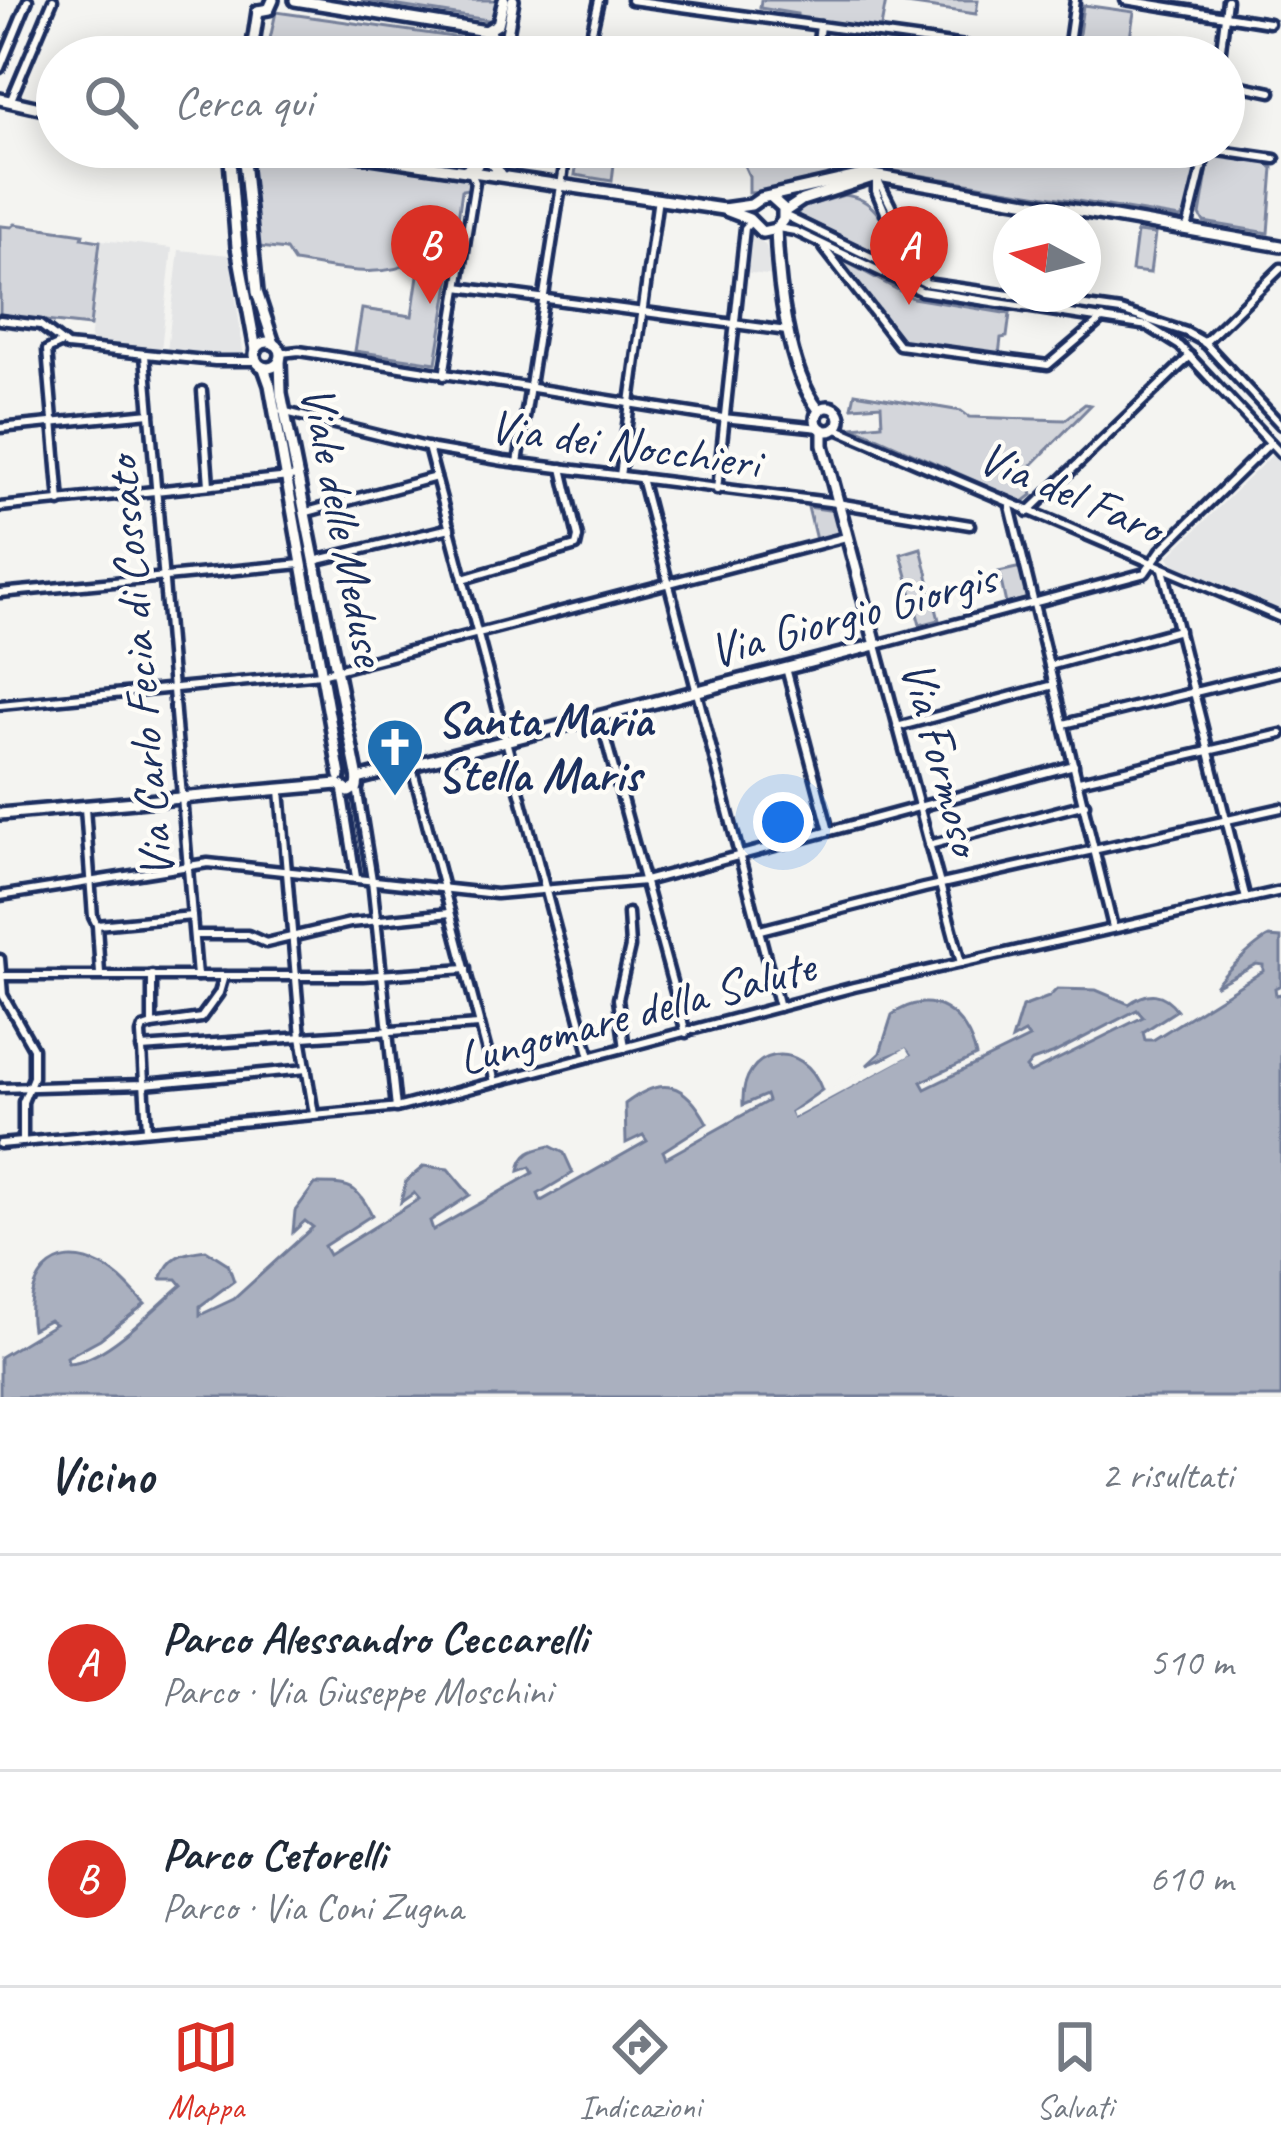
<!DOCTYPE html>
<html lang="it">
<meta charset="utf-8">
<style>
body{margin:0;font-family:Caveat,sans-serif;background:#f2f2f3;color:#1f2937}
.compass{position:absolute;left:993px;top:204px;width:108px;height:108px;border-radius:50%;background:#fff;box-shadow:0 6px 30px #0003;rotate:277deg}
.you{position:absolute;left:783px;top:822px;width:42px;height:42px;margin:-30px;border:9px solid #fff;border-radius:50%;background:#1a73e8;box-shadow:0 0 0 18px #1a73e833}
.badge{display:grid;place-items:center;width:78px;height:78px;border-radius:50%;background:#d93025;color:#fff;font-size:39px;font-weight:700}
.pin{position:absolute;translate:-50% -99px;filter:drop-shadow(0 3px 6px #0008)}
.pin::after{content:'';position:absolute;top:63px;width:42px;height:36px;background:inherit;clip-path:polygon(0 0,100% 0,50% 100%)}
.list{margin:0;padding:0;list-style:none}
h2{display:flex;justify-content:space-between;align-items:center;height:156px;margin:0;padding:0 48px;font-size:51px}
h2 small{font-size:39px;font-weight:400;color:#747a83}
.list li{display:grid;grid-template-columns:78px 1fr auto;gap:36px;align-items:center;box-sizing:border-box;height:216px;padding:0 48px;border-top:3px solid #e0e1e3}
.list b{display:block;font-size:45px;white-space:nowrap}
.list p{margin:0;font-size:39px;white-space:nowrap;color:#747a83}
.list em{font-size:39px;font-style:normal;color:#747a83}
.icon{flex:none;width:66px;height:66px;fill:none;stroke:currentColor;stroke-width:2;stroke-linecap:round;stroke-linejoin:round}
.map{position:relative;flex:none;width:1281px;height:1397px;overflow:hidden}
.search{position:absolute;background:#fff;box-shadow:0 6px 30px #0003;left:36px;right:36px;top:36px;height:132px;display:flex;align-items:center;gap:30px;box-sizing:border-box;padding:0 42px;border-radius:66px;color:#747a83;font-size:45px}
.sheet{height:588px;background:#fff}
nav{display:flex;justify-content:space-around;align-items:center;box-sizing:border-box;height:168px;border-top:3px solid #e0e1e3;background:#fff;font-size:33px;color:#747a83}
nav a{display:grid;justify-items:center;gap:6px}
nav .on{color:#d93025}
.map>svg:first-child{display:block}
.built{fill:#e4e5e6}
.green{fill:#d4d6db;stroke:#78829c;stroke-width:3}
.water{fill:#aab0bf;stroke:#717c98;stroke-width:3;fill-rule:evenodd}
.pier{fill:#f4f4f1}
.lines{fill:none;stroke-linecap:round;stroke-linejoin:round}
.street-casing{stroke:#1b2f5e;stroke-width:15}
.secondary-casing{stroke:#1b2f5e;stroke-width:18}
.street{stroke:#fdfcf7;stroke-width:6}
.secondary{stroke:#fdfcf7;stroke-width:9}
.labels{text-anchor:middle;stroke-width:9;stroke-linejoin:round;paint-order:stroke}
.street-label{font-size:48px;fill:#1b2f5e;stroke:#fdfcf7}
.poi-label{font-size:48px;font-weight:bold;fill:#1b2f5e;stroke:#fdfcf7;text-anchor:start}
</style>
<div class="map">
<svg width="1281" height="1397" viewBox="0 0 1281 1397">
<rect width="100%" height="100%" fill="#f4f4f1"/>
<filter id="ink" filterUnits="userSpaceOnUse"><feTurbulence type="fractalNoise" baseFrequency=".00833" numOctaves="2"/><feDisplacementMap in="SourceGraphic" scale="24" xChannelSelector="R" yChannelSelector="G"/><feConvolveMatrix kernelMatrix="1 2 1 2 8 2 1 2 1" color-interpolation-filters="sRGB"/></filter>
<g filter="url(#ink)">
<!-- built -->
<g class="built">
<polygon points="748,227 766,246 775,276 743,272"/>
<polygon points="102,240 172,248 161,350 90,342"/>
<polygon points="179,250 230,255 244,358 167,351"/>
<polygon points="1274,453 1281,461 1281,610 1175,566 1168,557"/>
</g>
<!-- green -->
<g class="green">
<polygon points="361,0 497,0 494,21"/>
<polygon points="761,0 978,0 976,14 886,1 880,32 797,20 797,14 760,8"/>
<polygon points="1083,5 1134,12 1127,57 1076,55"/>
<polygon points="276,12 489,42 490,57 266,57"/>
<path d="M259,147L466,177L470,183L468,189L462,190L453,254L424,250L416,257L418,260C380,281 335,268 294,262L286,250L259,247L251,173Z"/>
<polygon points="343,147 475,147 473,161 464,166"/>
<polygon points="579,147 616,147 612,181 575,175"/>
<polygon points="682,147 1145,147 1200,154 1187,213 1180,218 859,165 782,191 749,193 749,176 743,163"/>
<polygon points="1210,155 1266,163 1273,168 1268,233 1204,222 1200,215"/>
<path d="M844,195C880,199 885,228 898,258H887L797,215L801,208Z"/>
<polygon points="15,224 83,234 82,238 100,241 90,326 0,316 0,226 12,227"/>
<polygon points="1137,232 1155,234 1150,273 1132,271"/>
<polygon points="427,255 453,258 436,363 355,351 362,309 412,316 420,262"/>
<polygon points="835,256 913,298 1010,314 1007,337 1001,338 999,355 909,344 895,334"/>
<polygon points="855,393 961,411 969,417 1065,420 1085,404 1091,405 1025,472 1032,495 1023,502 854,427 882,424 881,405 852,407"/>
<polygon points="808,507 835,511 841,534 816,540"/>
<polygon points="921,548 939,620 920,625 901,554"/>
<polygon points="1021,567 1029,598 1006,604 999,572"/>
</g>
<!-- water -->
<path class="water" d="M1269,937L1281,938V985L1275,988L1276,995L1281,994V1397H0V1357L55,1324L49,1320L32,1329C24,1281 51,1240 102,1266C119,1274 132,1291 145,1304L100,1339L67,1357L68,1363C105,1362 153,1309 182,1285L177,1279H161C170,1255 182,1253 206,1250L228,1264L234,1281L200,1306V1315L234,1299L313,1227L305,1221L293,1232L295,1211L315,1184C348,1184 356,1183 372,1215L324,1246L329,1255L419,1199L414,1193L401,1202L406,1181L424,1166L448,1169L470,1195L430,1221L433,1230L533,1173L530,1167L519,1171C522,1152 533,1150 550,1146L564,1153L573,1173L538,1194L541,1201L647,1141L643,1135L626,1143L625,1104C662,1075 685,1082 707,1123L663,1151L666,1158L768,1101L766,1095L743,1105C740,1046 804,1037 822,1090L791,1112L794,1118L910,1054L906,1049L867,1065L880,1053L892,1015C931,986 967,1014 976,1056L921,1082L925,1089L1029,1038L1025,1033L1012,1040L1022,1007L1049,997L1057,989L1096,990L1129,1004C1148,990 1163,991 1177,1010L1143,1032L1145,1040H1153L1263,971V965L1256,964L1215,986C1223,974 1256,943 1269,937ZM1137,1010L1143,1017L1030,1073L1026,1068L1032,1061L1052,1054Z"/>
<!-- pier -->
<polygon class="pier" points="906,1048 910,1055 793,1118 791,1112"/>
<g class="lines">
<defs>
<g id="street">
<polyline points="631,0 1046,57"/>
<polyline points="1125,0 1269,23"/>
<polyline points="505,50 549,57"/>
<polyline points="586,57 599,0"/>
<polyline points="816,57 820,26"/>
<polyline points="1067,57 1075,0"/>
<polyline points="1220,57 1227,0"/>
<polyline points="0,68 28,0"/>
<polyline points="1224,82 1271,92"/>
<polyline points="10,102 53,0"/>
<polyline points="1192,147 1275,159"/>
<polyline points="876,176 921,266 925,283"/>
<polyline points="876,180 876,191 904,257 903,284"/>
<polyline points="784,215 925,283 1121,311 1186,332 1204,342 1281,425"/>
<polyline points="778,228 795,231 921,291 1148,326 1180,346 1281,454"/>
<polyline points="1187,229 1206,151"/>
<polyline points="824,248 899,345 1048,365 1103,318"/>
<polyline points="458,287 787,331"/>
<polyline points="0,320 40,325 67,346 215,361 256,361"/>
<polyline points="1204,343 1281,268"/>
<polyline points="281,353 299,351 723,418 820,428"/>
<polyline points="145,355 197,976"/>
<polyline points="444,376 475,182 471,173"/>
<polyline points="202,391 209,485"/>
<polyline points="282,411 434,449 504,461 837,503 970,525"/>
<polyline points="0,428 150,413"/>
<polyline points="835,428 1281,618"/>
<polyline points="428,447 590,1057"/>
<polyline points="518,463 567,147"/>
<polyline points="620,476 658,198"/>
<polyline points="641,478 779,1007"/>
<polyline points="717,490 745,228 751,222"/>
<polyline points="60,502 47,350 62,343"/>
<polyline points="1010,506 1113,927"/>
<polyline points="0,507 299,476"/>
<polyline points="307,512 436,477"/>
<polyline points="1028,512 1190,356"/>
<polyline points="314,561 450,528"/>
<polyline points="1163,569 1246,899"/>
<polyline points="463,579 576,546 578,537 562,468"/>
<polyline points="0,593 301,564"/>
<polyline points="1049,666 1179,630"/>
<polyline points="786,668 829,831"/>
<polyline points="0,705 321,674 846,537"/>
<polyline points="600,718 686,1033"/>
<polyline points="1064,724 1281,671"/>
<polyline points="897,727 1054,685"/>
<polyline points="412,767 495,1082"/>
<polyline points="1079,781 1281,734"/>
<polyline points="357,787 372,880 396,1108"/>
<polyline points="280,790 301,1037 314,1114"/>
<polyline points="342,790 356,877"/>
<polyline points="85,808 93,917 97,925 192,916"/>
<polyline points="929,845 1085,804"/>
<polyline points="0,896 208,863 496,894 645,881 1074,765"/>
<polyline points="97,925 100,974"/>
<polyline points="760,930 924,888 1281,808"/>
<polyline points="197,935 248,935 266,943 350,923 450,913"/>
<polyline points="0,959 3,995 33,1048 33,1077 23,1102 23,1142"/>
<polyline points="961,963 876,645 1145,573 1161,550 1270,443"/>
<polyline points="2,976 364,976 466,969"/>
<polyline points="152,1025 201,1018 219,993 224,976"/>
<polyline points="141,1048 479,1025"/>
<polyline points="625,1048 618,999 630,947 628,913"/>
<polyline points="0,1088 144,1084 307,1069"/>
<polyline points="147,1129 141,1034 143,1028 152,1025 152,975"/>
<polyline points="0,1144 400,1107 854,987 1281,891"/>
</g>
<g id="secondary">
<polyline points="295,0 486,31"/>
<polyline points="258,11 269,9 273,0"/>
<polyline points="486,31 498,24 504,0"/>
<polyline points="486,31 496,39 496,57"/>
<polyline points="251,57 258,11"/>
<polyline points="503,57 513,0"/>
<polyline points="0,99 57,112"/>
<polyline points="229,147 237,247 256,350"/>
<polyline points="303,147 723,209 749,219 762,232 776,229 783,220 783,208 772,198"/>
<polyline points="489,147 490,162 501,174"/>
<polyline points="243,150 257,292 274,344"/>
<polyline points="465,170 477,165 484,147"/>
<polyline points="723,209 751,205 761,198 867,174 1281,246"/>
<polyline points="784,212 802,200 876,176"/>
<path d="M776,229C778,281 787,370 819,410"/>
<circle cx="268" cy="355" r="13"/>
<polyline points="280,360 281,393 358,779"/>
<polyline points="264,368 270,385 340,776"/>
<circle cx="828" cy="419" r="12"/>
<polyline points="358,779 876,645 823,445 823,430"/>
<polyline points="338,784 349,792 357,787 358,779"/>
<polyline points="0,814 338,784"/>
</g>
</defs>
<!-- street casing -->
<use href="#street" class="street-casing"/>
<!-- secondary casing -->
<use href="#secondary" class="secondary-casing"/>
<!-- street -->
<use href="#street" class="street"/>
<!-- secondary -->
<use href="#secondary" class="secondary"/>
</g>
</g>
<!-- icons -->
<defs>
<symbol id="church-pin" viewBox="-11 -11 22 30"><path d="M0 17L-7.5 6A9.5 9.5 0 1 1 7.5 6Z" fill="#1f6fb2" stroke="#fdfcf7"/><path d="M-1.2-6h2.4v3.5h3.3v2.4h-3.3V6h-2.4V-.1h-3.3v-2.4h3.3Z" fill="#fff"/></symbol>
</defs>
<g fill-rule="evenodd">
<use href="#church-pin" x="362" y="714" width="66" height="90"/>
</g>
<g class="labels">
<!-- street labels -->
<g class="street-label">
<text transform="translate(625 443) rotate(8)" y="17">Via dei Nocchieri</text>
<text transform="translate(1071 491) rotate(23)" y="17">Via del Faro</text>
<text transform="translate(345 525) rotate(79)" y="17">Viale delle Meduse</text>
<text transform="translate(852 613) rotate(-15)" y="17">Via Giorgio Giorgis</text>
<text transform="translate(138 668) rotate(-95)" y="17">Via Carlo Fecia di Cossato</text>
<text transform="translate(943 757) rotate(75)" y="17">Via Formoso</text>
<text transform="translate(636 1011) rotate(-15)" y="17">Lungomare della Salute</text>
</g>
<!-- poi labels -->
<g class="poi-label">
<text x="437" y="736">Santa Maria<tspan x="437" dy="55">Stella Maris</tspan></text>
</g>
</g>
</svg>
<svg class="compass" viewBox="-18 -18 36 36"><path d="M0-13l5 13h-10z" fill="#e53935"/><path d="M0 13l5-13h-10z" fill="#747a83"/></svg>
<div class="you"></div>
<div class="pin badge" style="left:909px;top:305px">A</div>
<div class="pin badge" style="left:430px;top:304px">B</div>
<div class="search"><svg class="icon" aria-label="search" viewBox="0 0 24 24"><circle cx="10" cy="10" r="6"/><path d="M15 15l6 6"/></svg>Cerca qui</div>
</div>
<section class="sheet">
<h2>Vicino<small>2 risultati</small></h2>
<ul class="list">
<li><span class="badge">A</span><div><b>Parco Alessandro Ceccarelli</b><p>Parco · Via Giuseppe Moschini</p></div><em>510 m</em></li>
<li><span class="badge">B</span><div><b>Parco Cetorelli</b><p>Parco · Via Coni Zugna</p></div><em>610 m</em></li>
</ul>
</section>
<nav>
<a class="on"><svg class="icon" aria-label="map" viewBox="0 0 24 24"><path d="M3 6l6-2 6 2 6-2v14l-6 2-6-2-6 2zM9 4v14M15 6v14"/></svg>Mappa</a>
<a><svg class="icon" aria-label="directions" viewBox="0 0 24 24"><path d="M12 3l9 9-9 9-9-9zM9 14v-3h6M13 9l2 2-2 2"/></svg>Indicazioni</a>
<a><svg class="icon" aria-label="saved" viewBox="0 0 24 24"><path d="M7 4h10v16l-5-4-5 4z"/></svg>Salvati</a>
</nav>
